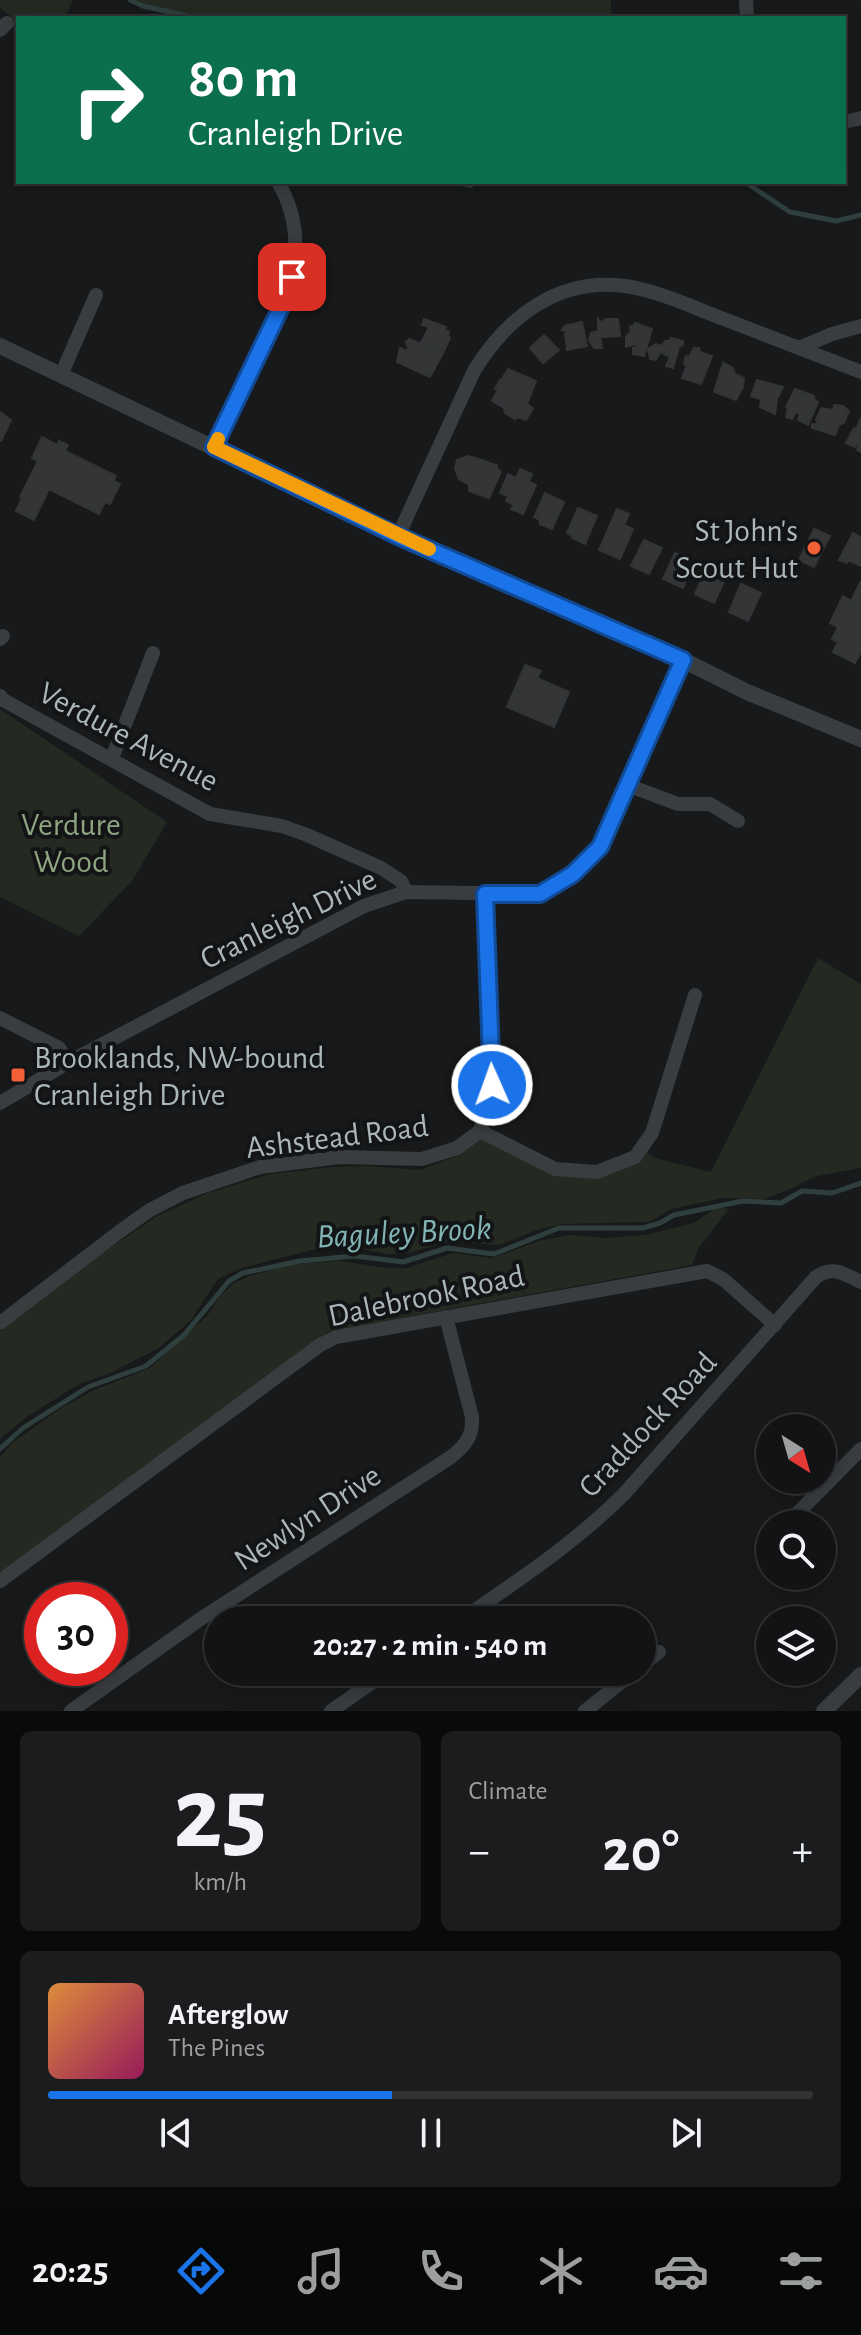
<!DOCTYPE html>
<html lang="en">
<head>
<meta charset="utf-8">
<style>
	body { margin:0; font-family:"Alegreya Sans",sans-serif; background:#1b1c1d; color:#f1f3f6; height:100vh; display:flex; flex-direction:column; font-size:30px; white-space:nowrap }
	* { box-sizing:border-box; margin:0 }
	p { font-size:26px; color:#9c9ea0 }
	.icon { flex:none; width:44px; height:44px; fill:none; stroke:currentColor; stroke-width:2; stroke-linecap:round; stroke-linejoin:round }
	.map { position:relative; height:1711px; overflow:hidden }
	.panel { display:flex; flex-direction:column; gap:20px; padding:20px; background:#0a0a0b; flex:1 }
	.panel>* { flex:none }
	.hud { position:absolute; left:16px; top:16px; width:830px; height:168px; border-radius:0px; box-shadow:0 4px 20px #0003,0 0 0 2px #313234; background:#0b6e4f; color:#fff; overflow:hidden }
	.needle { width:52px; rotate:143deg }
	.fabs { position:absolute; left:756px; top:1414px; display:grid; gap:16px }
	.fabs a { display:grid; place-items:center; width:80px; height:80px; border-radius:50%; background:#121314; box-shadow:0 4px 20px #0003,0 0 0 2px #313234; font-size:40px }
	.speed { position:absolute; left:24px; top:1582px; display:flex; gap:16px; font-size:40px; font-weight:700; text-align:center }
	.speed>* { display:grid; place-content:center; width:104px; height:104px; border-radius:50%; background:#121314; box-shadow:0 4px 20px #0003,0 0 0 2px #313234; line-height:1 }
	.speed .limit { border:12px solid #d22; background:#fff; color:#111 }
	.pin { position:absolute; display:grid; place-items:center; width:68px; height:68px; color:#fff; margin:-34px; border-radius:16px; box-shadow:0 4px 12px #0006 }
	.me { position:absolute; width:88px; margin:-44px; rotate:358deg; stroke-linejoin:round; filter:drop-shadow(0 0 6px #0008) }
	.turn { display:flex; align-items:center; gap:28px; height:168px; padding:0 40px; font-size:36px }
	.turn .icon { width:104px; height:104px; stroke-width:2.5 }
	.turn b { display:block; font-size:56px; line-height:68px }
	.big { font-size:60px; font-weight:600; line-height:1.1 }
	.panel .card { flex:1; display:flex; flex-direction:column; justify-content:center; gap:12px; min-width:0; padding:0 28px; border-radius:12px; background:#1b1c1d }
	.panel .dial { align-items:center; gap:0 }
	.dial b { font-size:104px; line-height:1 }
	.song { display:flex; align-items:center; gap:24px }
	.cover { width:96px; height:96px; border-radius:12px; background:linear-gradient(135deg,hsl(30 70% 55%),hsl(330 70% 35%)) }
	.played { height:8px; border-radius:4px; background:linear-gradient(90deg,#1a73e8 45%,#313234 45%) }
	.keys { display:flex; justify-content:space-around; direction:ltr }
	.heat { display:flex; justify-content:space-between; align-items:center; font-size:44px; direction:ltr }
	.panel .tiles { flex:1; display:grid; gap:20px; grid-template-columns:1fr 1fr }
	.card:last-child { grid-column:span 2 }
	.trip { position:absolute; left:204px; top:1606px; width:452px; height:80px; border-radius:40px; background:#121314; box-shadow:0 4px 20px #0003,0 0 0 2px #313234; font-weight:600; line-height:80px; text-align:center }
	.dock { display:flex; height:128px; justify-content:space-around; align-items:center; background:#070808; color:#9c9ea0 }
	.dock .icon { width:56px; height:56px }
	.dock .on { color:#1a73e8 }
	.dock b { font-size:36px; color:#f1f3f6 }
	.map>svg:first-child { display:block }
	.green { fill:#242a22 }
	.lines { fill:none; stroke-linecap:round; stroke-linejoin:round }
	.stream { stroke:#2e3f3e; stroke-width:5 }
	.building { fill:#333536; stroke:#323436; stroke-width:2 }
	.minor { stroke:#393d3f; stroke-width:14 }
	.tertiary { stroke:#393d3f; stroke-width:16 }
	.route-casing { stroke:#114b97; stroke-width:20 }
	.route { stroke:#1a73e8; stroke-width:14 }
	.slow { stroke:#f59e0b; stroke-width:14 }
	.poi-dot { fill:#f35f37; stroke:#131415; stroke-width:3 }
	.labels { text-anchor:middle; stroke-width:8; stroke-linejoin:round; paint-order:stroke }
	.poi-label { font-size:32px; fill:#aab6ba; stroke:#131415; text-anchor:end }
	.street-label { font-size:32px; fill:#aab6ba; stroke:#131415 }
	.park-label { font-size:32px; fill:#8fa581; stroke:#131415 }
	.water-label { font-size:34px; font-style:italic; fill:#82b4b5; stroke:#131415 }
</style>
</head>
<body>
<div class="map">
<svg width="861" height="1711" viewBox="0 0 861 1711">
	<rect width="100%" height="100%" fill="#18191a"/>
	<g class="green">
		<path d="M0,0h73l-8,18h-47v5l-18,-15z"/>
		<path d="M130,0h481v18h-414l-54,-12z"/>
		<path d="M0,709l167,113 -35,59 -53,55 -79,-39z"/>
		<path d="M818,958l43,26v184l-45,8 -30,15 -23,8 -40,-1 -52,11 -21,13 -89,2 -30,8 -31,13 -51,-3 -41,11 -22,1 -43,-9 -31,5 -71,18 -23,11 -28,42 -31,27 -51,26 -29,10 -54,34 -25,21v-107l104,-80 53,-36 51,-23 62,-19 63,-7 35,-1 52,4 39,-15 22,-19 104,42 32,-6 16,-9 12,-12 9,7 57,14z"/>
		<path d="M717,1207l12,2 -30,38 -7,18 -363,66 -329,244v-118l13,-15 50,-35 31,-17 56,-22 57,-52 14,-21 13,-12 13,-6 45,-13 49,-3 45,7h21l46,-15 39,5 50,-18 29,-5 35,3 39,-3 49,-12z"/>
	</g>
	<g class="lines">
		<g class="stream">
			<path d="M130,0l13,6 54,12"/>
			<path d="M451,182l20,3 4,-3"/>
			<path d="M745,182l45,30 46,9 25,-6"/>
			<path d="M0,1449l23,-21 65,-41 58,-21 38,-31 45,-54 14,-8 57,-12 55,-5 48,6 44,-14 47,6 65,-26h84l17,-5 14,-8 69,-14 38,2 21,-12 30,2 29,-10"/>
		</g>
	</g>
	<g class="building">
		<path d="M424,319l22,8 -2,3 5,1 -1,5 2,2 -7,15 -22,-10 8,-16 -7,-2z"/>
		<path d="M598,319l4,4 3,-4h13l2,17 -20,1 2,11h-8l-5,-8 2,-7 7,-2z"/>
		<path d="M582,322l5,24 -20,4 -2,-16 2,-3 -5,-1 3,-4z"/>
		<path d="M635,323l17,6 -8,27 -11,-2v-6l4,-1 -1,-3 -10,3v-10l5,-6 -1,-5 3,1z"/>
		<path d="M544,335l15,15 -16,13 -13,-15z"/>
		<path d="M671,338l12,3v4l-4,2 -6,21 -7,-2 4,-9 -10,-5 -4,8 -6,-1 -2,-10 8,-5 6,2 3,-5h4z"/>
		<path d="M409,339l34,14 -13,24 -33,-15 3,-14 7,3 1,-3 -2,-6z"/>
		<path d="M694,348h5l1,4 12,4 -11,28 -19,-6 5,-13 -3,-1 2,-8 3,1z"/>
		<path d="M723,363l9,4 3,7 9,4 -1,9 -7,13 -22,-8z"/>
		<path d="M508,369l28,12 -9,23 6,4 -7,12 -8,-3 -3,2 -10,-6 -1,-5 -12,-7 6,-11 -3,-1 5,-9 2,-1z"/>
		<path d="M757,380l26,7 -6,12 -2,15 -15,-7 1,-8 -10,-3z"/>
		<path d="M795,389l19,7v3l4,3 -10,23 -10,-5 2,-6 -4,-2 -4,7 -6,-2 2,-8 -2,-2z"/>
		<path d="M834,405l9,1 6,5 -5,12 -5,2 -4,10 -23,-7v-4l3,1 3,-4 -2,-1 5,-12 12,2z"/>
		<path d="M0,412l11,8 -10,21h-1z"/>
		<path d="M861,418v34l-4,-2 2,-5 -2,-1 -2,3 -9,-4 8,-15 2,2z"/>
		<path d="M42,437l15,8 2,-4 9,4 -3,6 51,25 -3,5 7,3 -10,20 -5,-2 -6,12 -50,-25 -15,31 -18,-9 6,-13 -2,-1 18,-36 -6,-3z"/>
		<path d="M468,456l20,6 -2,2 3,1v-2l8,2v3l4,4 -12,26 -20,-7v-6l-10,-6 -4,-10 2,-9z"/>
		<path d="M520,469l12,5 -3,8 7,3 -13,29 -12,-5 3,-4 -8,-4 2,-5 -8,-3 8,-19 8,4z"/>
		<path d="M545,493l19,9 -12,27 -12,-5v-4l-6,-3z"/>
		<path d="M578,508l19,8 -12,28 -13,-6 1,-2 -6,-3z"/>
		<path d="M617,509l12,5 -5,11 9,4 -13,30 -21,-9z"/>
		<path d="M814,529l16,7 -16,31 -15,-7z"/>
		<path d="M853,533l8,4v29l-13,-6 -1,3 -8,-3z"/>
		<path d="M644,540l18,8 -13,26 -18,-8z"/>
		<path d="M675,553l19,9 -11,26 -20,-9z"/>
		<path d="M707,568l19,9 -12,26 -19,-9z"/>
		<path d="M861,581v71l-6,11 -22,-11 5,-10 -6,-3 6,-12 -8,-4 13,-27 8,5z"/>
		<path d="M741,584l20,9 -13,28 -19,-9z"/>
		<path d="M525,665l16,6 -4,7 32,14 -15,35 -47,-20z"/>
	</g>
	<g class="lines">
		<g class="minor">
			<path d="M746,0l1,18"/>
			<path d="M0,30l7,-7"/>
			<path d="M844,122l17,-4"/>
			<path d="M799,348l33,-14 29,-8"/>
			<path d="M61,375l35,-80"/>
			<path d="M214,447c15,-32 30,-64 45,-95 28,-59 55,-108 19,-170"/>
			<path d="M398,536l76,-165c33,-54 84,-94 151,-85 34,5 67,21 99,33 46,18 91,35 137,53"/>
			<path d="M0,639l3,-3"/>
			<path d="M0,696l3,4 207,114 72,12 25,9 74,33 20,13 5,11"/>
			<path d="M112,758l41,-105"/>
			<path d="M627,785l51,19h32l28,17"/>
			<path d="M0,1018l59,30 10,14"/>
			<path d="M0,1103l69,-41 295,-156 42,-14 134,2 33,-20 27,-27 83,-187"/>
			<path d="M480,1131l75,38 42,3 38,-15 17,-24 43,-138"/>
			<path d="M0,1323l119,-91 31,-22 33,-17 77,-26 80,-10 82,2 35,-11 23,-17 12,-46 -7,-191"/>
			<path d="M787,1524l74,-75"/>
			<path d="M0,1581l320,-236 16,-8 371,-66 16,8 52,46"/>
			<path d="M461,1620c56,-39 114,-77 163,-126l192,-217c17,-12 28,-3 45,5"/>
			<path d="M642,1665l17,-13"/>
			<path d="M71,1711l128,-91 252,-163c15,-12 22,-21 21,-40l-26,-100"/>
			<path d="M331,1711l56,-39"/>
			<path d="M585,1711l49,-39"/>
		</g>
		<g class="tertiary">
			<path d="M0,346l398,190 285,124 64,32 114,47"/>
			<path d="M824,1711l37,-36"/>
		</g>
	</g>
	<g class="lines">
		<g class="route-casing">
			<path id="route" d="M292,277l-9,26 -69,144 184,89 285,124 -83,187 -27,27 -33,20h-55l7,191"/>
		</g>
		<use href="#route" class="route"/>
		<path class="slow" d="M218,439l-4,8 215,102"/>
	</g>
	<g class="poi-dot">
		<circle cx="814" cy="548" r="8"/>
		<rect x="10" y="1067" width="16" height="16" rx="4"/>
	</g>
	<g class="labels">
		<g class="poi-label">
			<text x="798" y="541">St John's<tspan x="798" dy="37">Scout Hut</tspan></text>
			<text x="34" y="1068" text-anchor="start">Brooklands, NW-bound<tspan x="34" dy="37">Cranleigh Drive</tspan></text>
		</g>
		<g class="street-label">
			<text transform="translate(129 736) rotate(28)" y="11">Verdure Avenue</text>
			<text transform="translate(288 918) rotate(-26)" y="11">Cranleigh Drive</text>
			<text transform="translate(337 1136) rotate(-7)" y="11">Ashstead Road</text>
			<text transform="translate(426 1295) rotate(-12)" y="11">Dalebrook Road</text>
			<text transform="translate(647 1424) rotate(-47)" y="11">Craddock Road</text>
			<text transform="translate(307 1517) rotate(-33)" y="11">Newlyn Drive</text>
		</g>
		<g class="park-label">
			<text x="71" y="835">Verdure<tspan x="71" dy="37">Wood</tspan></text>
		</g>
		<g class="water-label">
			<text transform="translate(404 1231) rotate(-3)" y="12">Baguley Brook</text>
		</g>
	</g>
</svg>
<div class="fabs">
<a><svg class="needle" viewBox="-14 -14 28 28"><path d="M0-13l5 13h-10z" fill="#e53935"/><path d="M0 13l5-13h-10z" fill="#9c9ea0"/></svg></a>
<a><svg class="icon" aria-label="search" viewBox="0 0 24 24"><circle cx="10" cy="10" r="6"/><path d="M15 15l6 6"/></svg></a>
<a><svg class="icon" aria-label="layers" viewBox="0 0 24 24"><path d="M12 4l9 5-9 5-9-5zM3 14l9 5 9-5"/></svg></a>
</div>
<div class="speed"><div class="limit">30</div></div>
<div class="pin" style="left:292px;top:277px;background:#d93025"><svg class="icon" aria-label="arrive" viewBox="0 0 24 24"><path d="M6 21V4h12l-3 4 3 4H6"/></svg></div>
<svg class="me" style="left:492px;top:1085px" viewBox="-20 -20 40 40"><circle r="17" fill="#1a73e8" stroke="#fff" stroke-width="3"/><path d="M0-11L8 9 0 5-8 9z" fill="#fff"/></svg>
<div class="trip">20:27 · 2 min · 540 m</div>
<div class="hud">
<div class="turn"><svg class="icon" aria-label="right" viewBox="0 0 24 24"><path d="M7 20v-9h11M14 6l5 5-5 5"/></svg><div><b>80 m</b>Cranleigh Drive</div></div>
</div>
</div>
<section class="panel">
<div class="tiles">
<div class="card dial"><b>25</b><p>km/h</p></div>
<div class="card"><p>Climate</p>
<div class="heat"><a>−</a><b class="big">20°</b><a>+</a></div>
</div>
<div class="card">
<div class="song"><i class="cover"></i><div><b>Afterglow</b><p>The Pines</p></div></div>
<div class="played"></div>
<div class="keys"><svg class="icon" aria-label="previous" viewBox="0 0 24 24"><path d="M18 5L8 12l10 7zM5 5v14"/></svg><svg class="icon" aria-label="pause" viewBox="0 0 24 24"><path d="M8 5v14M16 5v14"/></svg><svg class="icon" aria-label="next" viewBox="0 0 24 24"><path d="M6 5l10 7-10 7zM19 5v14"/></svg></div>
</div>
</div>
</section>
<nav class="dock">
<b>20:25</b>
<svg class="icon on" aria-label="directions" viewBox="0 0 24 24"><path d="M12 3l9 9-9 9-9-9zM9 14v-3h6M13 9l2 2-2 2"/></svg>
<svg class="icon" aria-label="music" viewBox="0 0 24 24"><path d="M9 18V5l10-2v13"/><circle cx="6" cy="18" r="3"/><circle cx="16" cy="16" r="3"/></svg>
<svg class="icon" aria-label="phone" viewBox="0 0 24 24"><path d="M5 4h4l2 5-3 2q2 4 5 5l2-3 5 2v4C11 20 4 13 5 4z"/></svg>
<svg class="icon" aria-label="climate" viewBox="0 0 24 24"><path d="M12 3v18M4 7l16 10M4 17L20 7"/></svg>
<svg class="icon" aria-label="car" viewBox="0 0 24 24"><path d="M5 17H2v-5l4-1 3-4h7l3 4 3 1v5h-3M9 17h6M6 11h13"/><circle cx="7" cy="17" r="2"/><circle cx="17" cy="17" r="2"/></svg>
<svg class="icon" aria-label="filters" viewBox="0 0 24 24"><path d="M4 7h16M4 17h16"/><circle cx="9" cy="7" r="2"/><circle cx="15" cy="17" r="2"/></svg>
</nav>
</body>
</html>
